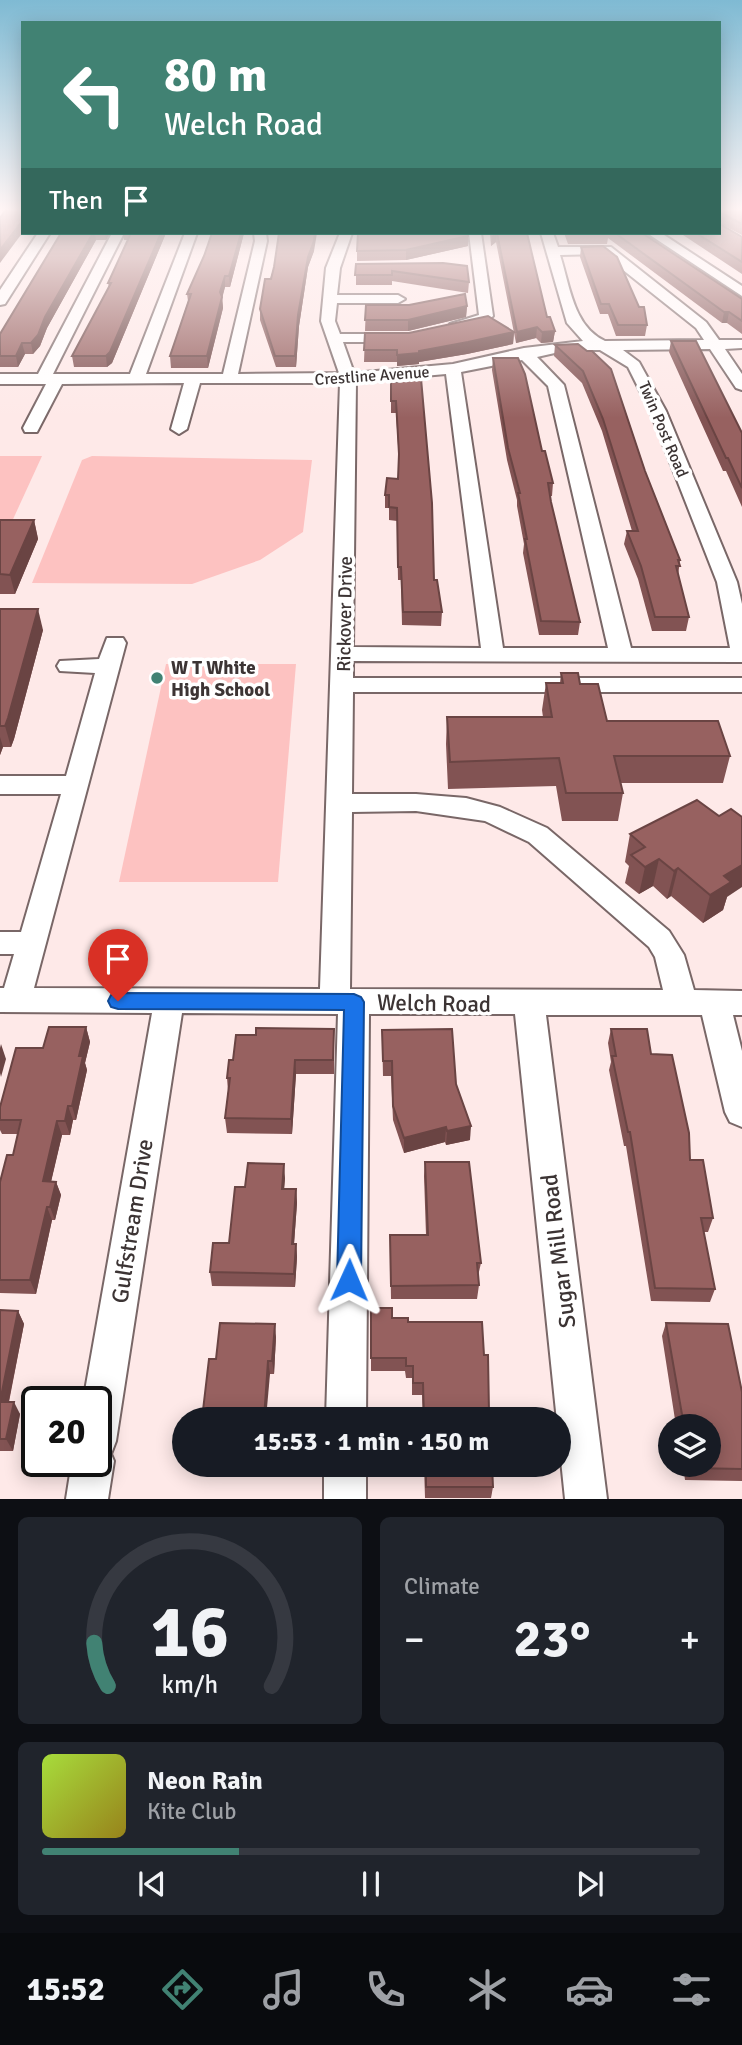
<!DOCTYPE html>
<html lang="en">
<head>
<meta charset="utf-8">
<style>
	body { margin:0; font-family:Signika,sans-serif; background:#20242c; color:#f1f3f6; height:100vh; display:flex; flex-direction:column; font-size:26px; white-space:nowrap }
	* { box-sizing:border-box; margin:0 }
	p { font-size:23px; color:#9ea1a6 }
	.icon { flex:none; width:38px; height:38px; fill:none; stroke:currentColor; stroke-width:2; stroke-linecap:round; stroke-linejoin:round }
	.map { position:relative; height:1499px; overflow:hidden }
	.details { display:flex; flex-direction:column; gap:18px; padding:18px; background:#0d0f14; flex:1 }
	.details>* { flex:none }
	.guide { position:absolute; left:21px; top:21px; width:700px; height:214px; border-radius:0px; box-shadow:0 4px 18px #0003; background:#418273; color:#fff; overflow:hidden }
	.tools { position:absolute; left:658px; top:1414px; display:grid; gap:14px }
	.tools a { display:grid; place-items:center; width:63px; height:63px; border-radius:50%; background:#171b24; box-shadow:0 4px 18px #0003; font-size:35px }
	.speed { position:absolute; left:21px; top:1386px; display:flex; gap:14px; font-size:35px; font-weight:700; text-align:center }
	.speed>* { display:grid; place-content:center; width:91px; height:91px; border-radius:50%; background:#171b24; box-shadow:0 4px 18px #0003; line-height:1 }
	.speed .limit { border:4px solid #111; border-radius:10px; background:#fff; color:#111 }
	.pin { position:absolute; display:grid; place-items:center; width:60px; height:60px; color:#fff; margin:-72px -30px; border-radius:50% 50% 50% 0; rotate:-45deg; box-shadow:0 0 7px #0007 }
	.pin .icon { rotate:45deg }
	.me { position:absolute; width:77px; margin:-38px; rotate:1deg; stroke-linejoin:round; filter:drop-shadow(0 0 5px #0008) }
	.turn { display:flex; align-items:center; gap:24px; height:147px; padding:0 28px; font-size:32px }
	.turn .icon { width:91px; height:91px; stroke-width:2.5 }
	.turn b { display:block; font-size:49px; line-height:60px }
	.then { display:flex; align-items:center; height:66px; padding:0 28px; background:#0003; gap:14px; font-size:26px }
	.big { font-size:52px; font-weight:700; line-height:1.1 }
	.details .tile { flex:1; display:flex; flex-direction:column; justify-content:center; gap:10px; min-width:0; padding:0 24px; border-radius:10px; background:#20242c }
	.details .dial { align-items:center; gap:0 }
	.dial svg { height:182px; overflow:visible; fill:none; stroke:#363941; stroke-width:7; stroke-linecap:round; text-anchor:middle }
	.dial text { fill:#f1f3f6; stroke:none }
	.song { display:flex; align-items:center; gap:21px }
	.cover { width:84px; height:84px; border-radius:10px; background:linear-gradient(135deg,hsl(80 70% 55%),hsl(50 70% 35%)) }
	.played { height:7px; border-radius:4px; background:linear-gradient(90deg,#418273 30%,#363941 30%) }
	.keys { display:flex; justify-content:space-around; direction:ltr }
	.heat { display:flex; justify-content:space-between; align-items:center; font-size:38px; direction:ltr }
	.details .tiles { flex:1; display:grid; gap:18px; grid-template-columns:1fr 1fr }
	.tile:last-child { grid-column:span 2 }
	.trip { position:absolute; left:172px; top:1407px; width:399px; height:70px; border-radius:35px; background:#171b24; box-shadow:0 4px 18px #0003; font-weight:700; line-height:70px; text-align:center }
	.menu { display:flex; height:112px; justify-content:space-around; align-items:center; background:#090b0e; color:#9ea1a6 }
	.menu .icon { width:49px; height:49px }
	.menu .selected { color:#418273 }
	.menu b { font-size:32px; color:#f1f3f6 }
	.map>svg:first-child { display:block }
	.green { fill:#fdc2c1 }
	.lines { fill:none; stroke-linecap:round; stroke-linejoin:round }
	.minor-casing { stroke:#796767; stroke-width:4 }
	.minor { fill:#fff; fill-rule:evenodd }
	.wall { fill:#825353 }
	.shaded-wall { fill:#6a4443 }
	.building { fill:#976160; stroke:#6a4443; stroke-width:2 }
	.route { fill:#1a73e8; stroke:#114b97; stroke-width:2 }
	.poi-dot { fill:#418273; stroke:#fff; stroke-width:2.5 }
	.labels { text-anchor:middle; stroke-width:7; stroke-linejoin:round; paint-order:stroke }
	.far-street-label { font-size:16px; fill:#3c3434; stroke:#fff }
	.street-label { font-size:19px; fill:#3c3434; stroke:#fff }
	.poi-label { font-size:19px; font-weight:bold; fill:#3c3434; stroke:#fff; text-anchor:start }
	.near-street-label { font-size:23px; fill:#3c3434; stroke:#fff }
</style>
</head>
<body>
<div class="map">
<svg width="742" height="1499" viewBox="0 0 742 1499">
	<rect width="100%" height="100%" fill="#fee9e8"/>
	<g class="green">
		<path d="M0,456h42l-33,72h-9z"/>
		<path d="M92,456l220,4 -9,72 -43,28 -68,24 -160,-1 50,-123z"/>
		<path d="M166,664h130l-18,218h-159z"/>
	</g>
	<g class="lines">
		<g class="minor-casing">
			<g id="minor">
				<path d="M38,233h12l-45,71 -5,1v-15z"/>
				<path d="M112,233h12l-71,141h77l55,-141h12l-51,141h77l32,-133 -1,-8h12l1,8 -29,133 101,-1 -18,-52 5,-53 14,-35h12l-12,35 -3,27h61l7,4 -7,4h-61l-2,18 5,13h58l7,4 -7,4h-55l11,31 99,-9 71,-16 59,-7 -16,-18 -26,-90h12l5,14h53l95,75 13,18h23v8l-17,1 17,25v16l-6,-2 -26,-39 -87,1 16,12 27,49 71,171 5,22v58l-389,-1v17h389v14h-389l-1,102h64l50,4 34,9 47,21 122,103 15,24 10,35 48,1v24h-9l9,36v76l-12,-5 -5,-10 -23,-97h-156l61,484h-42l-50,-485h-146l-3,405h-40l12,-405 -156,-1 -66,428 -5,13 3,7 -6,38h-42l6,-38h24v-59h-13l69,-389 -152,-1v-24h4l10,-34h-14v-22h21l40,-138h-61v-18h66l29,-103 -35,-2 -3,-5 3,-5 39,-2 8,-21h16l3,5 -92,345 286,1 20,-606h-140l-13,46 -8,5 -8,-5 13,-46 -122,1 -25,48h-12l-2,-4 23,-44h-46v-10h38zM603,254l93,74 8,12 -99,1c-32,-15 -35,-55 -45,-86zM568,350h32l28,17 22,44 67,171 13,66h-99l-67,-263 -27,-28zM522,360l26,26 60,262h-105l-42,-276zM446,374l35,274 -128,-1 3,-265zM416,811l69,10 44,21 120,105 6,10 8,33 -313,-1 2,-177z"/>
				<path d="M469,233h12l12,83c-9,10 -30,17 -43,14l-2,-3 2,-3 29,-9z"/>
				<path d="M647,233h14l81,53v10z"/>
				<rect x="324" y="1465" width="42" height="34"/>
			</g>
		</g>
		<use href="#minor" class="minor"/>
	</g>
	<g class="wall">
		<path d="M719,208h23v27l-23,-12 1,1 22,13v37l-62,-41h39z"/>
		<path d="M61,233h49l-4,7h-10l-49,88 -7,18 -7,8h-8l-7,13h-18v-33z"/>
		<path d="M123,233h43l-54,130 -5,4h-33l-2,-11 37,-69 -1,-4 20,-43h-4z"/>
		<path d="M212,233h32l-14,54h-5l-3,10 1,11 -15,60h-37l-1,-12 18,-55 -1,-7 17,-38z"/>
		<path d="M490,233h37l20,84 8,14 -2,11 -12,1 -5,-5 -20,5 -20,-101 -5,4z"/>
		<path d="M564,233h78l100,66v35l-15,-11h-5l-114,-85 -1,6h-39z"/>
		<path d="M468,236v10l-62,14 -49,1v-10z"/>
		<path d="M581,247l66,78 -2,11h-29l-8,-22h-8l-20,-57z"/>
		<path d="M314,251l-6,16 -9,59 -3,41h-20l-16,-47v-11l14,-42z"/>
		<path d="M356,264l113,18 -1,11 -76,-12v4h-36z"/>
		<path d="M366,305l101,1 -1,11 -58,14h-43z"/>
		<path d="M514,332l-1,12 -46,10 -48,8v2l-22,2v-4h-33l1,-29z"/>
		<path d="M671,341l71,92v74l-16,-36h-3l-54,-119z"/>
		<path d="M578,344l67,127 35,89 -2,16 11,41 -3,14h-34l-14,-52 -14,-35 3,-13h5l-30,-100 -20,-48 -28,-27 1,-11z"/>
		<path d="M493,358l49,93 11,32 -1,13h-2l1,6 29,120 -2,13h-39l-16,-82 1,-9 -7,-38v-6l-10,-40 -15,-90z"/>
		<path d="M398,369l36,211 8,32 -1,14 -39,-1 -1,-45h-3l-1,-59 -8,-1v-12h-4v-13l13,-16 1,-17 -3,-49h-5v-31h7z"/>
		<path d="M0,520h34l4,19 -23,55h-15z"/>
		<path d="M0,609l43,21 -29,109 -3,8h-8l-3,8z"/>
		<path d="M561,673l19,11 27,37 123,35 -7,27h-102l2,10 -5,28h-56l-6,-35 -108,3 -2,-45 1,-27h96l-1,-7 4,-27h14z"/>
		<path d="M630,834l97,63 -4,13 -20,13 -32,-27 -4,3 -14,-13 -14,8 -14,-11 4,-17 -4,-4z"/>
		<path d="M86,1027l4,15 -5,21 2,7 -11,50h-3l-3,15h-8l-11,46 5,1 5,13 -6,25h-3l-16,74 -36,-1v-111l13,-27 5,-21h-16l-2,-4v-23z"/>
		<path d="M334,1029v45h-38l-4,60 -65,-1 -2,-15 3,-27 -1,-13 6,-18 23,-25z"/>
		<path d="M611,1029l40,25 39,106 23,58 -5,14h-4l11,57 -5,13 -59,-1 -25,-155h-2l-15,-76 2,-8 -3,-19z"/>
		<path d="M382,1030l74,54 14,56 -24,5 -1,-3 -41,11 -11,-33 -2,-44h-8z"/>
		<path d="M425,1162l56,101 -3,13 1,9 -2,14h-86l-1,-64h36l-2,-59z"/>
		<path d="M285,1178l-1,11h12l1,14 -3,41h2l1,13 -2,30 -83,-1 -2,-14 19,-29 16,-56z"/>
		<path d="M371,1308l21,10 16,4 81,91 4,6h-70l-1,-24h-10v-17h-6l-1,-7h-34z"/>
		<path d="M0,1310l18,1 6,13 -15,78 11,12 -7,37h-13z"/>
		<path d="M666,1323l76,69v89l-57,-1 -2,-15h26v-39h-33l-14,-90z"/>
		<path d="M276,1337l-2,37h-4l-54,-15z"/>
		<path d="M198,1465h65l-1,8 -62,-1z"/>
		<path d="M424,1465h68l1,22 -2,11h-66z"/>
	</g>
	<g class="shaded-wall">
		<path d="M23,220v12l-23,31v-13z"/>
		<path d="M93,233h2l1,7 -49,88 -7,18 -7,8 -2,-11z"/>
		<path d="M105,233h5l-4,7z"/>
		<path d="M161,233h5l-54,130 -5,4 -1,-11z"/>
		<path d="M241,233h3l-14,54 -1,-11z"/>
		<path d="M315,233h2l-3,18 -6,16 -9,59 -3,41 -1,-11 3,-41 10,-58z"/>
		<path d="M496,233h1l-1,9 -5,4 1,-10z"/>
		<path d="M468,236v10l-62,14v-10z"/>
		<path d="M225,276v11l-4,16 -1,-11z"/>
		<path d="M222,297l1,11 -15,60 -1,-12z"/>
		<path d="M467,306l-1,11 -58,14v-11z"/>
		<path d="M724,312h5l-2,11h-5z"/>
		<path d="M537,327l-1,11 -20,5 1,-11z"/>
		<path d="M555,331l-2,11 -12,1 1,-11z"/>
		<path d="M514,332l-1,12 -46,10 -48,8v2l-22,2v-11z"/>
		<path d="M22,343l3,11 -7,13 -2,-11z"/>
		<path d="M34,520l4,19 -23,55 -5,-19z"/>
		<path d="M38,609l5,21 -29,109 -3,8 -6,-21z"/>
		<path d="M0,737l3,10 -3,8z"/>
		<path d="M659,859l-6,27 -14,8 6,-27z"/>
		<path d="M742,865v22l-15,10 -4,13 -20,13 7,-28 14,-19z"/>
		<path d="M678,868l-7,28 -4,3 7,-28z"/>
		<path d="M86,1027l4,15 -5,21 2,7 -11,50 -4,-14 7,-50z"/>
		<path d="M1,1044l5,15 -5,18 -1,-4v-25z"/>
		<path d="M295,1060l1,14 -4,60 -1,-15z"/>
		<path d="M68,1106l5,14 -3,15 -5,-14z"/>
		<path d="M57,1121l5,14 -14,60 -5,-14z"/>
		<path d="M471,1126l-1,14 -24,5 1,-14z"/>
		<path d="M446,1127l-1,15 -41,11v-15z"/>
		<path d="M284,1164l1,14 -2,24 -1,-13z"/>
		<path d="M56,1182l5,13 -6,25 -5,-13z"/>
		<path d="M296,1189l1,14 -4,54 -1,-13z"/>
		<path d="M47,1207l5,13 -16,74 -6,-14z"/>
		<path d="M296,1244l1,13 -2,30 -1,-13z"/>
		<path d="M18,1311l6,13 -18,91 -6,-13z"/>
		<path d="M275,1324l1,13 -2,37 -2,-13z"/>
		<path d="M268,1361l2,13 -4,45h-2z"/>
		<path d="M14,1402l6,12 -7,37 -7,-12z"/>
	</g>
	<g class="building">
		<path d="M7,208h16v12l-23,30v-32z"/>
		<path d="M719,208h23v16l-23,-12z"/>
		<path d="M719,220l1,4 22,13v25l-46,-29h23z"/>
		<path d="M61,233h32l-48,84 -7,18 -7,8h-9l-6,13h-16v-22z"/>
		<path d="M131,233h30l-51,119 -4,4h-34l39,-73h-3z"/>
		<path d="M212,233h29l-12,43h-4l-5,16 2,5 -15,59h-37l21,-62h-4l17,-38z"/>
		<path d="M279,233h36l-1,8 -6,16 -10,58 -3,41h-20l-15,-47 5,-30h6l3,-12z"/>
		<path d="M358,233h110v3l-62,14 -49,1z"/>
		<path d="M497,233h30l20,84h3l5,14 -13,1 -5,-5 -20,5z"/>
		<path d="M568,233h40l1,1h-40z"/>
		<path d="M615,233h27l100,66v22l-13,-9h-5z"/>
		<path d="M603,246l14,11 22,50h5l3,18h-29l-9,-21h-8l-20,-57z"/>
		<path d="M443,263l24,3 2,16 -77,-11v4h-37l1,-11z"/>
		<path d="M465,294l2,12 -59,14h-43l1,-15h43z"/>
		<path d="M488,316l26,16 -46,10 -49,9v2l-22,2v-5h-33l1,-17h44z"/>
		<path d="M671,341h25l46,92v55l-14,-30h-2z"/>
		<path d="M578,344l9,7h5l19,18 34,102 35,89h-2l2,6h-4l13,51h-34l-14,-51 -14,-35h11l-35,-112 -20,-48 -28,-26z"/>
		<path d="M493,358h25l7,16 17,77h3l8,32h-5l3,19 29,120 -39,-1 -16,-82h2l-9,-46h2l-12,-45z"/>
		<path d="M420,367l12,136 2,77h3l5,32h-39l-2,-45h-3l-1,-59 -8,-1v-12h-4l2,-17 11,1 1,-25 -3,-53h-5v-19h7v-13z"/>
		<path d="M0,520h34l-24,55 -10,-1z"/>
		<path d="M0,609h38l-30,109 -3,8h-5z"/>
		<path d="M561,673h17l2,11h18l9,37h111l12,35h-116l9,37h-57l-7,-35 -109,4 -3,-45h105l-6,-34h17z"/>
		<path d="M697,800l22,16 12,-7 11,8v48l-18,11 7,6 -21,13 -32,-27 -4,3 -15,-12 -14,8 -14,-12 14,-8 -15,-13z"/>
		<path d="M49,1027h37l-7,29h4l-11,50h-4l-3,15h-8l-14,60 13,1 -6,25h-3l-17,73h-30v-98l7,-27h6l8,-35h-21v-13l16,-59h27z"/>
		<path d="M256,1028l78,1 -1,31h-38l-4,59 -66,-1 5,-40h-3l2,-18h4l3,-25h20z"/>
		<path d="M452,1029l4,55 15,42 -24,5 -1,-4 -42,11 -11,-32 -1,-45h-9l-1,-31z"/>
		<path d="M611,1029h36l4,25 21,1 17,78 1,27h13l10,58h-12l14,71 -60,-1 -25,-156h-2l-16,-76h4z"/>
		<path d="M425,1162h44l12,101h-4l2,22 -88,1 -1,-51h38z"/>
		<path d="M248,1163l36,1 -2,25h14l-4,55h4l-2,30 -84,-2 3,-29h16l6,-56h10z"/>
		<path d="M371,1308h21v10h16v4h74l2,33h4l1,58h3l1,6h-69l-1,-36h-10v-17h-7v-8h-35z"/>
		<path d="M0,1310l18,1 -18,91z"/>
		<path d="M220,1323l55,1 -3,37h-4l-4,58h-62l7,-60h7z"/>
		<path d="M666,1323l62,1 14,68v77l-51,-1 -1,-3h19v-39h-25z"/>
		<path d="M0,1402h14l-8,37h-6z"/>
		<path d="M426,1465h66l1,22h-67z"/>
	</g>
	<linearGradient id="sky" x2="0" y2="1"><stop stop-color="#7fbad3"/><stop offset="0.5" stop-color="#fff5f5"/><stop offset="1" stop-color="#fff5f5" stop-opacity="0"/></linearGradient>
	<rect width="742" height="418" fill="url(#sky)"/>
	<path class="route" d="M118,993l236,1 7,3 3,5 -3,278 -4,9 -8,3 -9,-3 -3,-9 7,-270 -226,-1 -7,-2 -3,-6 3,-6z"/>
	<circle class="poi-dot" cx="157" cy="678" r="7"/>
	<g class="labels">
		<g class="far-street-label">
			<text transform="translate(372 375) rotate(-4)" y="6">Crestline Avenue</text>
			<text transform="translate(664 429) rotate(67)" y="6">Twin Post Road</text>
		</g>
		<g class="street-label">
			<text transform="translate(344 614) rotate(-89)" y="7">Rickover Drive</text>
		</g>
		<g class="poi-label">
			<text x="171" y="674">W T White<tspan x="171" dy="22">High School</tspan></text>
		</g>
		<g class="near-street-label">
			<text transform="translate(434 1003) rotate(1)" y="8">Welch Road</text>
			<text transform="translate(132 1221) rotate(-81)" y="8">Gulfstream Drive</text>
			<text transform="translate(558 1251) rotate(-97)" y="8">Sugar Mill Road</text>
		</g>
	</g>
</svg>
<div class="tools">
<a><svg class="icon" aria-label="layers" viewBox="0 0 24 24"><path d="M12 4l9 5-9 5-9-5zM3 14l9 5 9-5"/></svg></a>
</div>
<div class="speed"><div class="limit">20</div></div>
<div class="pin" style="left:118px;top:1001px;background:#d93025"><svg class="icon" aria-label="arrive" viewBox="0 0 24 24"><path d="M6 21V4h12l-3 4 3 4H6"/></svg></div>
<svg class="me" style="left:349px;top:1280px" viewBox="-20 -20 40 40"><path d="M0-17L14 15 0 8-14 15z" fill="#1a73e8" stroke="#fff" stroke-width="4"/></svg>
<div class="trip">15:53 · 1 min · 150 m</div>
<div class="guide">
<div class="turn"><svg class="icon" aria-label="left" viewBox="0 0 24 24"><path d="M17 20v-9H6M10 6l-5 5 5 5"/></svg><div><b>80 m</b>Welch Road</div></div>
<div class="then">Then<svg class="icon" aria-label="arrive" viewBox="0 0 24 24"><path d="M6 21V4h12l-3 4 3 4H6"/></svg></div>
</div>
</div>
<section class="details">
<div class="tiles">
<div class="tile dial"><svg viewBox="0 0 100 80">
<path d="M14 69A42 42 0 1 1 86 69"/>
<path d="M14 69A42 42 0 0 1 8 50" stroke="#418273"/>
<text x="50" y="56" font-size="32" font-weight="700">16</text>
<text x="50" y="72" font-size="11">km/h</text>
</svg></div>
<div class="tile"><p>Climate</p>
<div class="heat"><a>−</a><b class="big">23°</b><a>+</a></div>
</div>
<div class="tile">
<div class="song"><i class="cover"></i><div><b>Neon Rain</b><p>Kite Club</p></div></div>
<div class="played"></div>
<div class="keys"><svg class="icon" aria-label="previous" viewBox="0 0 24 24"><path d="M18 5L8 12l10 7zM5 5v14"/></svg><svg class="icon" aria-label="pause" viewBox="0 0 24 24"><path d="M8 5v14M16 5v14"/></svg><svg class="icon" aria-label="next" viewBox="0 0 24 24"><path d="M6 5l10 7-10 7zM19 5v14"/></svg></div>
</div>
</div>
</section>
<nav class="menu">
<b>15:52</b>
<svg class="icon selected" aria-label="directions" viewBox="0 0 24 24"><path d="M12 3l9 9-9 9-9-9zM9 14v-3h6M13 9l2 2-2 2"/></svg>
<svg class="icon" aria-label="music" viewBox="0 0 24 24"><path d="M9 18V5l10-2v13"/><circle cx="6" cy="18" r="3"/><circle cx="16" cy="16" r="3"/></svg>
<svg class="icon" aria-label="phone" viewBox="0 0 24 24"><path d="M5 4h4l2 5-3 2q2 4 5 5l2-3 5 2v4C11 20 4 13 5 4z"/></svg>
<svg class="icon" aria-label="climate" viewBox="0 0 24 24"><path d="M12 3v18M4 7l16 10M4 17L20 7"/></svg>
<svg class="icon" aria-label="car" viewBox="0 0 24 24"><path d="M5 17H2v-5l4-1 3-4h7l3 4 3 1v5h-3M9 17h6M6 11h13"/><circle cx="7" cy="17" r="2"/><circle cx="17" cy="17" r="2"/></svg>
<svg class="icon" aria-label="filters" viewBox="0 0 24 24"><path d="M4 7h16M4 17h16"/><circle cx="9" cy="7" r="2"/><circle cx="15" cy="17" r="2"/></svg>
</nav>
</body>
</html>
